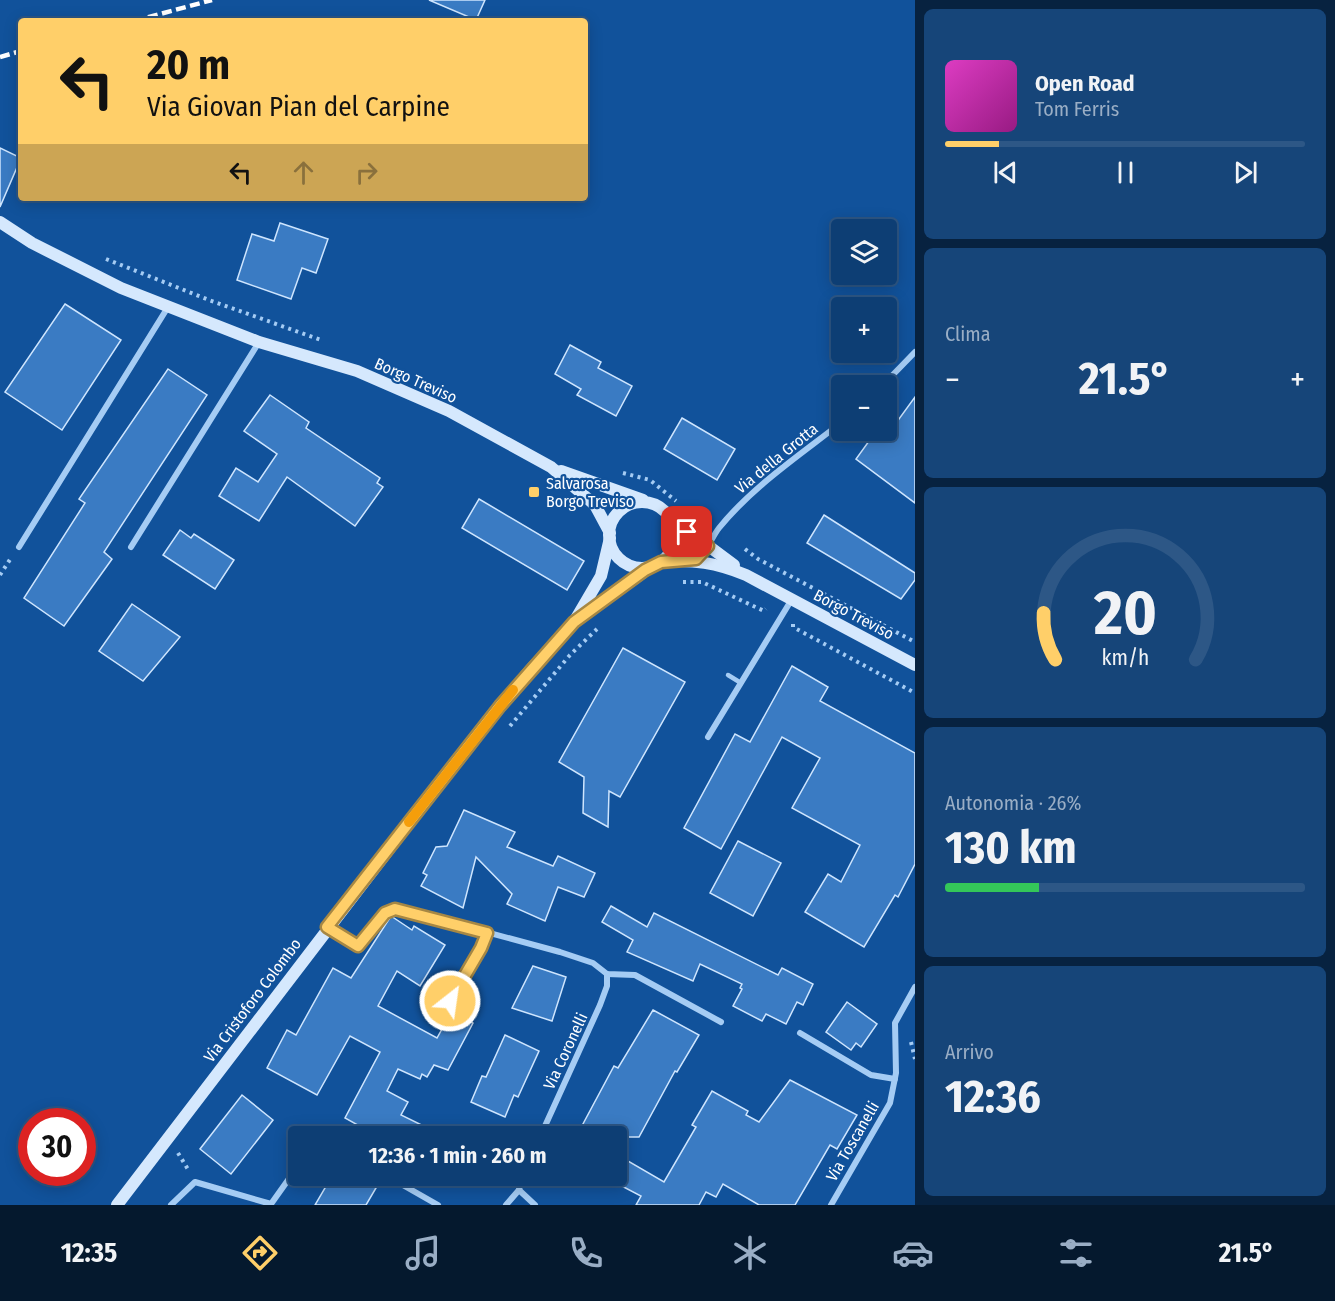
<!DOCTYPE html>
<html lang="it">
<head>
<meta charset="utf-8">
<style>
	body { margin:0; font-family:"Fira Sans Condensed",sans-serif; background:#164579; color:#f1f3f6; height:100vh; display:flex; flex-direction:column; font-size:22px; white-space:nowrap }
	* { box-sizing:border-box; margin:0 }
	p { font-size:20px; color:#9aaec5 }
	.icon { flex:none; width:33px; height:33px; fill:none; stroke:currentColor; stroke-width:2; stroke-linecap:round; stroke-linejoin:round }
	.map { position:relative; flex:1; overflow:hidden }
	.panel { display:flex; flex-direction:column; gap:9px; padding:9px; background:#072240; width:420px }
	.panel>* { flex:none }
	.top-card { position:absolute; left:18px; top:18px; width:570px; height:183px; border-radius:6px; box-shadow:0 3px 15px #0003,0 0 0 2px #2d5786; background:#ffcf69; color:#111; overflow:hidden }
	.buttons { position:absolute; left:831px; top:219px; display:grid; gap:12px }
	.buttons a { display:grid; place-items:center; width:66px; height:66px; border-radius:6px; background:#0d3e74; box-shadow:0 3px 15px #0003,0 0 0 2px #2d5786; font-size:30px }
	.speed { position:absolute; left:18px; top:1108px; display:flex; gap:12px; font-size:30px; font-weight:700; text-align:center }
	.speed>* { display:grid; place-content:center; width:78px; height:78px; border-radius:50%; background:#0d3e74; box-shadow:0 3px 15px #0003,0 0 0 2px #2d5786; line-height:1 }
	.speed .limit { border:9px solid #d22; background:#fff; color:#111 }
	.pin { position:absolute; display:grid; place-items:center; width:51px; height:51px; color:#fff; margin:-26px; border-radius:12px; box-shadow:0 3px 9px #0006 }
	.me { position:absolute; width:66px; margin:-33px; rotate:30deg; stroke-linejoin:round; filter:drop-shadow(0 0 4px #0008) }
	.turn { display:flex; align-items:center; gap:21px; height:126px; padding:0 30px; font-size:27px }
	.turn .icon { width:78px; height:78px; stroke-width:2.5 }
	.turn b { display:block; font-size:42px; line-height:51px }
	.lanes { display:flex; align-items:center; height:57px; padding:0 30px; background:#0003; justify-content:center; gap:30px; direction:ltr }
	.lanes .off { opacity:.35 }
	.big { font-size:45px; font-weight:700; line-height:1.1 }
	.panel .widget { flex:1; display:flex; flex-direction:column; justify-content:center; gap:9px; min-width:0; padding:0 21px; border-radius:9px; background:#164579 }
	.panel .dial { align-items:center; gap:0 }
	.dial svg { height:156px; overflow:visible; fill:none; stroke:#2d5786; stroke-width:7; stroke-linecap:round; text-anchor:middle }
	.dial text { fill:#f1f3f6; stroke:none }
	.song { display:flex; align-items:center; gap:18px }
	.cover { width:72px; height:72px; border-radius:9px; background:linear-gradient(135deg,hsl(310 70% 55%),hsl(310 70% 35%)) }
	.played { height:6px; border-radius:3px; background:linear-gradient(90deg,#ffcf69 15%,#2d5786 15%) }
	.keys { display:flex; justify-content:space-around; direction:ltr }
	.heat { display:flex; justify-content:space-between; align-items:center; font-size:33px; direction:ltr }
	.charge { height:9px; border-radius:4px; background:linear-gradient(90deg,#34c759 26%,#2d5786 0) }
	.trip { position:absolute; left:288px; top:1126px; width:339px; height:60px; border-radius:6px; background:#0d3e74; box-shadow:0 3px 15px #0003,0 0 0 2px #2d5786; font-weight:700; line-height:60px; text-align:center }
	.dock { display:flex; height:96px; justify-content:space-around; align-items:center; background:#05192e; color:#9aaec5 }
	.dock .icon { width:42px; height:42px }
	.dock .on { color:#ffcf69 }
	.dock b { font-size:27px; color:#f1f3f6 }
	main { display:flex; flex:1; min-height:0 }
	.map>svg:first-child { display:block }
	.building { fill:#3a7bc3; stroke:#cee5fe; stroke-width:1.5 }
	.lines { fill:none; stroke-linecap:round; stroke-linejoin:round }
	.path { stroke:#a5ccf4; stroke-width:4; stroke-dasharray:3 4.5; stroke-linecap:butt }
	.lane { stroke:#a5ccf4; stroke-width:4.5 }
	.street { stroke:#a5ccf4; stroke-width:6 }
	.secondary { stroke:#d5e8fd; stroke-width:12 }
	.rail { stroke:#fff; stroke-width:4.5; stroke-dasharray:10 4.5; stroke-linecap:butt }
	.route-casing { stroke:#a68744; stroke-width:15 }
	.route { stroke:#ffcf69; stroke-width:10 }
	.slow { stroke:#f59e0b; stroke-width:10 }
	.poi-dot { fill:#ffcf69; stroke:#11529b; stroke-width:2 }
	.labels { text-anchor:middle; stroke-width:4.5; stroke-linejoin:round; paint-order:stroke }
	.street-label { font-size:16px; fill:#fff; stroke:#11529b }
	.poi-label { font-size:16px; fill:#fff; stroke:#11529b; text-anchor:start }
</style>
</head>
<body>
<main>
<div class="map">
<svg width="915" height="1205" viewBox="0 0 915 1205">
	<rect width="100%" height="100%" fill="#11529b"/>
	<g class="building">
		<path d="M429,0h56l-9,20z"/>
		<path d="M0,148l21,10 -21,49z"/>
		<path d="M280,223l48,16 -12,34 -14,-5 -11,31 -54,-19 15,-46 22,7z"/>
		<path d="M65,304l56,36 -59,90 -57,-38z"/>
		<path d="M570,345l31,17 -3,6 34,18 -16,30 -39,-21 4,-6 -26,-15z"/>
		<path d="M168,369l39,26 -103,157 8,7 -48,67 -40,-28 61,-95 -6,-4z"/>
		<path d="M270,395l39,27 -3,6 74,50 -3,5 6,4 -28,39 -68,-49 -28,44 -40,-25 17,-28 22,14 19,-28 -33,-23z"/>
		<path d="M915,397v106l-59,-44 21,-29h14z"/>
		<path d="M682,418l53,31 -18,31 -53,-31z"/>
		<path d="M479,499l105,62 -17,29 -105,-62z"/>
		<path d="M824,515l91,58v7l-14,19 -94,-56z"/>
		<path d="M180,530l11,8 3,-4 40,26 -19,29 -52,-34z"/>
		<path d="M132,604l48,33 -37,44 -44,-30z"/>
		<path d="M623,648l62,34 -65,115 -11,-6 -1,36 -25,-14 1,-36 -25,-15z"/>
		<path d="M792,666l36,21 -8,14 95,52v111l-17,33 -3,-2 -31,52 -59,-35 23,-38 13,8 19,-37 -68,-37 28,-50 -38,-21 -61,112 -37,-21 51,-94 15,8z"/>
		<path d="M464,810l51,22 -8,15 46,19 5,-10 37,17 -11,24 -26,-10 -13,34 -38,-17 5,-10 -36,-37 -13,51 -42,-22 6,-11 -4,-2 13,-26 11,-1z"/>
		<path d="M738,841l43,22 -28,53 -43,-23z"/>
		<path d="M611,906l36,21 7,-14 124,62 4,-7 31,16 -10,21 -6,-3 -11,22 -20,-10 -4,7 -29,-15 9,-17 -2,-1 2,-4 -42,-20 -7,17 -66,-29 6,-12 -31,-18z"/>
		<path d="M391,916l21,14 2,-4 31,19 -25,41 -23,-15 -19,35 59,32 15,-27 21,12 -25,47 -14,-5 -7,12 -5,-3 -2,5 -22,-10 -11,22 21,11 -7,13 45,22h-85l4,-8 -20,-11 35,-66 -30,-16 -33,59 -50,-27 20,-38 9,5 37,-67 18,10z"/>
		<path d="M533,966l33,11 -14,44 -40,-13z"/>
		<path d="M847,1002l30,22 -16,23 -5,-4 -5,7 -25,-18z"/>
		<path d="M653,1010l46,25 -22,37 -2,-1 -36,66h-63l38,-71 4,2z"/>
		<path d="M505,1035l34,16 -21,46 -4,-2 -9,22 -34,-15 11,-26 4,1z"/>
		<path d="M790,1080l67,35 -20,34 -7,-4 -35,60h-36l-36,-21 -7,13 -10,-5 -7,13h-63l5,-9 -25,-13v-29l48,28 32,-55 -4,-2 20,-34 36,20 -2,4 13,7z"/>
		<path d="M242,1095l31,25 -42,54 -31,-25z"/>
		<path d="M332,1176h24l20,12 -10,17h-51z"/>
	</g>
	<g class="lines">
		<g class="path">
			<path d="M106,259l103,41 112,40"/>
			<path d="M623,473l27,7 26,21"/>
			<path d="M745,549l13,10 157,83"/>
			<path d="M0,575l11,-17"/>
			<path d="M683,582h19l62,29 2,-2"/>
			<path d="M793,624v3l122,66"/>
			<path d="M510,726l60,-71 27,-26"/>
			<path d="M911,1042l4,17"/>
			<path d="M178,1153l11,18"/>
		</g>
		<path class="lane" d="M728,675l13,8"/>
		<g class="street">
			<path d="M882,386l33,-34"/>
			<path d="M19,547l149,-240"/>
			<path d="M131,547l128,-205"/>
			<path d="M694,559c13,-5 17,-21 25,-31 34,-42 81,-73 123,-106"/>
			<path d="M708,737l84,-138"/>
			<path d="M328,928l30,18 30,-35 7,-2 28,6 137,37 33,11 14,11 28,1 86,47"/>
			<path d="M440,1018l41,-70 6,-15"/>
			<path d="M800,1033l71,42 24,4"/>
			<path d="M540,1137l60,-132 7,-19v-12"/>
			<path d="M387,1176l51,29"/>
			<path d="M519,1190l16,15"/>
			<path d="M171,1205l24,-23 76,22 27,-38"/>
			<path d="M506,1205l13,-15 3,-14"/>
			<path d="M831,1205l59,-102 6,-30 -1,-50 20,-36"/>
		</g>
		<g class="secondary">
			<path d="M0,222l32,21 89,45 138,54 98,29 92,40 102,56 44,38 15,28"/>
			<path d="M561,471l82,29"/>
			<circle cx="642" cy="535" r="33"/>
			<path d="M671,518l63,47"/>
			<path d="M661,562c32,-3 56,1 85,13l169,90"/>
			<path d="M580,618l71,-51"/>
			<path d="M117,1205l338,-442 75,-93 44,-48 27,-46 9,-38"/>
		</g>
		<g class="rail">
			<path d="M134,21l78,-21"/>
			<path d="M0,57l21,-6"/>
		</g>
	</g>
	<g class="lines">
		<g class="route-casing">
			<path id="route" d="M450,1001l31,-53 6,-15 -92,-24 -10,4 -27,33 -31,-19 173,-221 74,-84 71,-52 16,-8 35,-3 12,-13 -21,-14"/>
		</g>
		<use href="#route" class="route"/>
		<path class="slow" d="M409,822l104,-132"/>
	</g>
	<rect class="poi-dot" x="528" y="486" width="12" height="12" rx="3"/>
	<g class="labels">
		<g class="street-label">
			<text transform="translate(416 380) rotate(24)" y="6">Borgo Treviso</text>
			<text transform="translate(776 458) rotate(-39)" y="6">Via della Grotta</text>
			<text transform="translate(854 614) rotate(28)" y="6">Borgo Treviso</text>
			<text transform="translate(252 1000) rotate(-53)" y="6">Via Cristoforo Colombo</text>
			<text transform="translate(565 1051) rotate(-65)" y="6">Via Coronelli</text>
			<text transform="translate(852 1141) rotate(-60)" y="6">Via Toscanelli</text>
		</g>
		<g class="poi-label">
			<text x="546" y="489">Salvarosa<tspan x="546" dy="18">Borgo Treviso</tspan></text>
		</g>
	</g>
</svg>
<div class="buttons">
<a><svg class="icon" aria-label="layers" viewBox="0 0 24 24"><path d="M12 4l9 5-9 5-9-5zM3 14l9 5 9-5"/></svg></a>
<a>+</a>
<a>−</a>
</div>
<div class="speed"><div class="limit">30</div></div>
<div class="pin" style="left:687px;top:532px;background:#d93025"><svg class="icon" aria-label="arrive" viewBox="0 0 24 24"><path d="M6 21V4h12l-3 4 3 4H6"/></svg></div>
<svg class="me" style="left:450px;top:1001px" viewBox="-20 -20 40 40"><circle r="17" fill="#ffcf69" stroke="#fff" stroke-width="3"/><path d="M0-11L8 9 0 5-8 9z" fill="#fff"/></svg>
<div class="trip">12:36 · 1 min · 260 m</div>
<div class="top-card">
<div class="turn"><svg class="icon" aria-label="left" viewBox="0 0 24 24"><path d="M17 20v-9H6M10 6l-5 5 5 5"/></svg><div><b>20 m</b>Via Giovan Pian del Carpine</div></div>
<div class="lanes"><svg class="icon" aria-label="left" viewBox="0 0 24 24"><path d="M17 20v-9H6M10 6l-5 5 5 5"/></svg><svg class="icon off" aria-label="ahead" viewBox="0 0 24 24"><path d="M12 20V5M6 11l6-6 6 6"/></svg><svg class="icon off" aria-label="right" viewBox="0 0 24 24"><path d="M7 20v-9h11M14 6l5 5-5 5"/></svg></div>
</div>
</div>
<section class="panel">
<div class="widget">
<div class="song"><i class="cover"></i><div><b>Open Road</b><p>Tom Ferris</p></div></div>
<div class="played"></div>
<div class="keys"><svg class="icon" aria-label="previous" viewBox="0 0 24 24"><path d="M18 5L8 12l10 7zM5 5v14"/></svg><svg class="icon" aria-label="pause" viewBox="0 0 24 24"><path d="M8 5v14M16 5v14"/></svg><svg class="icon" aria-label="next" viewBox="0 0 24 24"><path d="M6 5l10 7-10 7zM19 5v14"/></svg></div>
</div>
<div class="widget"><p>Clima</p>
<div class="heat"><a>−</a><b class="big">21.5°</b><a>+</a></div>
</div>
<div class="widget dial"><svg viewBox="0 0 100 80">
<path d="M14 69A42 42 0 1 1 86 69"/>
<path d="M14 69A42 42 0 0 1 8 45" stroke="#ffcf69"/>
<text x="50" y="56" font-size="32" font-weight="700">20</text>
<text x="50" y="72" font-size="11">km/h</text>
</svg></div>
<div class="widget"><p>Autonomia · 26%</p><b class="big">130 km</b><div class="charge"></div></div>
<div class="widget"><p>Arrivo</p><b class="big">12:36</b></div>
</section>
</main>
<nav class="dock">
<b>12:35</b>
<svg class="icon on" aria-label="directions" viewBox="0 0 24 24"><path d="M12 3l9 9-9 9-9-9zM9 14v-3h6M13 9l2 2-2 2"/></svg>
<svg class="icon" aria-label="music" viewBox="0 0 24 24"><path d="M9 18V5l10-2v13"/><circle cx="6" cy="18" r="3"/><circle cx="16" cy="16" r="3"/></svg>
<svg class="icon" aria-label="phone" viewBox="0 0 24 24"><path d="M5 4h4l2 5-3 2q2 4 5 5l2-3 5 2v4C11 20 4 13 5 4z"/></svg>
<svg class="icon" aria-label="climate" viewBox="0 0 24 24"><path d="M12 3v18M4 7l16 10M4 17L20 7"/></svg>
<svg class="icon" aria-label="car" viewBox="0 0 24 24"><path d="M5 17H2v-5l4-1 3-4h7l3 4 3 1v5h-3M9 17h6M6 11h13"/><circle cx="7" cy="17" r="2"/><circle cx="17" cy="17" r="2"/></svg>
<svg class="icon" aria-label="filters" viewBox="0 0 24 24"><path d="M4 7h16M4 17h16"/><circle cx="9" cy="7" r="2"/><circle cx="15" cy="17" r="2"/></svg>
<b>21.5°</b>
</nav>
</body>
</html>
